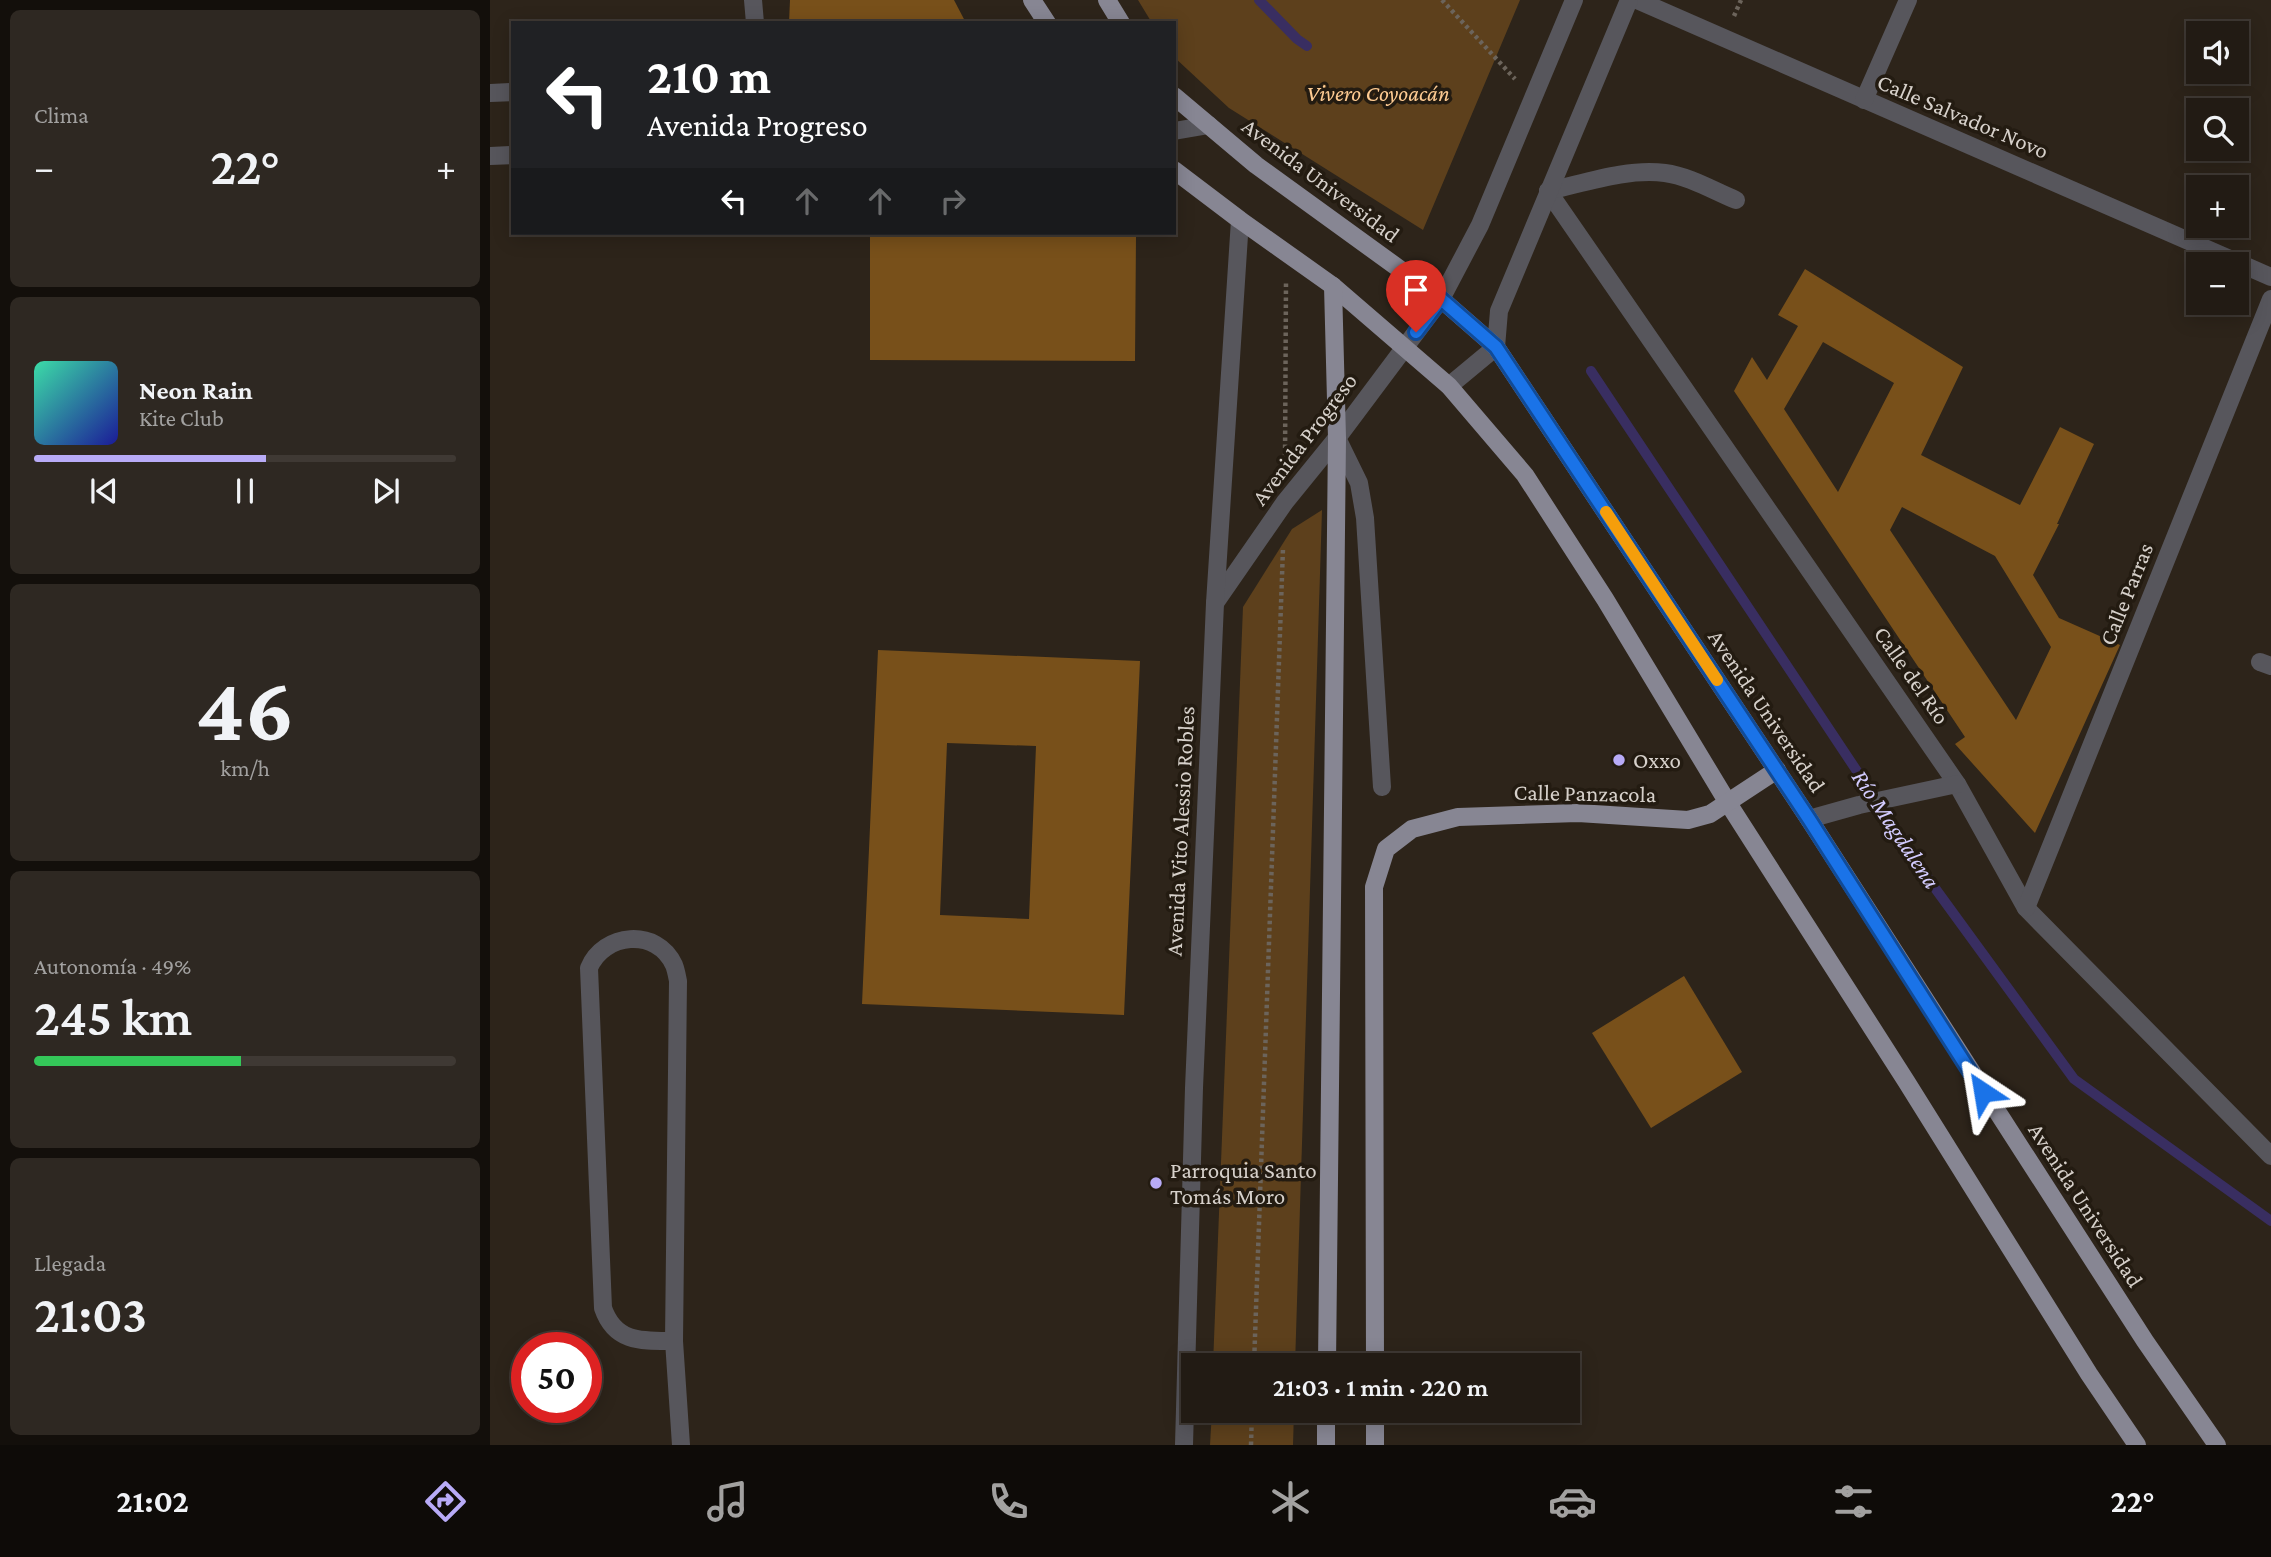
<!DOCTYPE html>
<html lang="es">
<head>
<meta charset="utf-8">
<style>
	body { margin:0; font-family:"Crimson Pro",serif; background:#2e2822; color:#f1f3f6; height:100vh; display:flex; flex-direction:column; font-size:26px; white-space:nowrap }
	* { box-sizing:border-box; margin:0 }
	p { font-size:23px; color:#a2a1a0 }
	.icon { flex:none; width:38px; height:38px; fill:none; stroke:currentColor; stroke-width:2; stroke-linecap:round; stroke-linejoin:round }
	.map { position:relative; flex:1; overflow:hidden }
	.side { display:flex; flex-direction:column; gap:10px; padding:10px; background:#130f0b; width:490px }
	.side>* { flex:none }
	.hud { position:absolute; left:21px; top:21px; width:665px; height:214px; border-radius:0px; box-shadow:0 4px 18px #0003,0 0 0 2px #3f3934; background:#202124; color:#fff; overflow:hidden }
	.buttons { position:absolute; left:1696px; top:21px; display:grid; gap:14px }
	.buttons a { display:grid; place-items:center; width:63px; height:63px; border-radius:0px; background:#221b14; box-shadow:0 4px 18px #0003,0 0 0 2px #3f3934; font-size:35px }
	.speed { position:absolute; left:21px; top:1332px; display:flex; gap:14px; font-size:35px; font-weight:700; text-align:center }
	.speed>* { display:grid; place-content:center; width:91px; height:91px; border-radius:50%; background:#221b14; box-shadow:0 4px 18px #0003,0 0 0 2px #3f3934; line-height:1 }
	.speed .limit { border:10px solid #d22; background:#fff; color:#111 }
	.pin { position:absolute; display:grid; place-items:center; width:60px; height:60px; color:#fff; margin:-72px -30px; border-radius:50% 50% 50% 0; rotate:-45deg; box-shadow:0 0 7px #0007 }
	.pin .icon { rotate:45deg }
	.me { position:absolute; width:77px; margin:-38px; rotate:327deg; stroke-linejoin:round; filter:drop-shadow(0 0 5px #0008) }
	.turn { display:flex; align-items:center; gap:24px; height:147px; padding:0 21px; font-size:32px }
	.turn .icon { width:91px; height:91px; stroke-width:2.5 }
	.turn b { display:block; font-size:49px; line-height:60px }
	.lanes { display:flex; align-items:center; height:66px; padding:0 21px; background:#0003; justify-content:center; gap:35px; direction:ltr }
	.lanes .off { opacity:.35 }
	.big { font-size:52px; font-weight:600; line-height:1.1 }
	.side .tile { flex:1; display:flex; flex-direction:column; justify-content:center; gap:10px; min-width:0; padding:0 24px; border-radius:10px; background:#2e2822 }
	.side .dial { align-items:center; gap:0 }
	.dial b { font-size:91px; line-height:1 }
	.song { display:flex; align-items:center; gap:21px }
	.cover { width:84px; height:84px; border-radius:10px; background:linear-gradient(135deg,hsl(160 70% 55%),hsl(240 70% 35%)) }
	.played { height:7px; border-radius:4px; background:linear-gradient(90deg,#b8abf7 55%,#3f3934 55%) }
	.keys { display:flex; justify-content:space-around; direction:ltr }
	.heat { display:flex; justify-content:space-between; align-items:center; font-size:38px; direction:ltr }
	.charge { height:10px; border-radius:5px; background:linear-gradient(90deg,#34c759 49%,#3f3934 0) }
	.trip { position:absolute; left:691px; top:1353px; width:399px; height:70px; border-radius:0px; background:#221b14; box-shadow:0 4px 18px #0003,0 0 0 2px #3f3934; font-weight:600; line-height:70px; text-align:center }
	.dock { display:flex; height:112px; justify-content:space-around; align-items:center; background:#0e0b08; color:#a2a1a0 }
	.dock .icon { width:49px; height:49px }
	.dock .active { color:#b8abf7 }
	.dock b { font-size:32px; color:#f1f3f6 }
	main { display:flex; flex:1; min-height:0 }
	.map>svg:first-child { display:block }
	.green { fill:#5d401c }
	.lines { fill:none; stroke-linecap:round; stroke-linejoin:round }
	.stream { stroke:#392e61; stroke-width:10 }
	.building { fill:#78501a; fill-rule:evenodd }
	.path { stroke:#6c645b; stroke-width:4.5; stroke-dasharray:3.5 3.5; stroke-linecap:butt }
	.minor { stroke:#57565c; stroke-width:18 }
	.major { stroke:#878693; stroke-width:18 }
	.route-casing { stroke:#114b97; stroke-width:18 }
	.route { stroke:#1a73e8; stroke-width:12 }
	.slow { stroke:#f59e0b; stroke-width:12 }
	.poi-dot { fill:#b8abf7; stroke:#231b11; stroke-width:2.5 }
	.labels { text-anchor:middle; stroke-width:7; stroke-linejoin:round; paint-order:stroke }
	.park-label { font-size:23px; font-style:italic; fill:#fecb92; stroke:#231b11 }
	.street-label { font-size:23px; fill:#d6d0ca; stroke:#231b11 }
	.poi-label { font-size:23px; fill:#d6d0ca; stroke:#231b11; text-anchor:start }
	.water-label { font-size:24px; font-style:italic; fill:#d2cbfe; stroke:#231b11 }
</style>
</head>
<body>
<main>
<section class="side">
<div class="tile"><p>Clima</p>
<div class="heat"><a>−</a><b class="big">22°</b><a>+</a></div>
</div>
<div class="tile">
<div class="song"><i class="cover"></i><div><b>Neon Rain</b><p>Kite Club</p></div></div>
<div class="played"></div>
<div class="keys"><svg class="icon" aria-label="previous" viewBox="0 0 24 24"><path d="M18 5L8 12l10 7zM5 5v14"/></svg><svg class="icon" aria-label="pause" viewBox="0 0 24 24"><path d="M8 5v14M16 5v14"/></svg><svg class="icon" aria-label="next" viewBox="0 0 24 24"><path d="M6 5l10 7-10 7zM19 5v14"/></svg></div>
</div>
<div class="tile dial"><b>46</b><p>km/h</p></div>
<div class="tile"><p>Autonomía · 49%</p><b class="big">245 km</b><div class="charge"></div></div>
<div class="tile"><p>Llegada</p><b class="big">21:03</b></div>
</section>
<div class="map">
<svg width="1781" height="1445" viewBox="0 0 1781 1445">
	<rect width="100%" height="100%" fill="#2d241a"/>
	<g class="green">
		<path d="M648,0h382l-97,230 -194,-122 -55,-51v-34h-22z"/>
		<path d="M832,510l-27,855h-82l30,-758 49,-78z"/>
		<path d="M722,1411h82l-1,34h-83z"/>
	</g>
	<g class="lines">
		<g class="stream">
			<path d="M769,0l38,39 10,7"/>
			<path d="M1101,371l341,513 142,195 197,142"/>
		</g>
	</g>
	<g class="building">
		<path d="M300,0h164l12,23h-177z"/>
		<path d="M380,233h171v3h95l-1,125 -265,-1z"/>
		<path d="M1315,269l158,98 -42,88 99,50 40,-78 34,17 -37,80h2l-26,51 26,43 61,27 -85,188 -80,-89 10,-7 -231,-346 18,-34 15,23 31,-54 -20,-11zM1333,342l71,41 -56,109 -54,-83zM1412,507l93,49 56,91 -35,73 -126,-190z"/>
		<path d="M388,650l262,11 -16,354 -262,-11zM457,743l89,3 -7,173 -89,-4z"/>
		<path d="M1194,976l58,96 -91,56 -59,-95z"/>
	</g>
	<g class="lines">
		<g class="path">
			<path d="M952,0l73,79"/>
			<path d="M1244,16l7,-16"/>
			<path d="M795,462l1,-180"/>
			<path d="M764,1365l29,-817"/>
			<path d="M761,1445l1,-35"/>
		</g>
		<g class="minor">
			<path d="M263,0l2,23"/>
			<path d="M1147,0l634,277"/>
			<path d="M0,93l23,-1"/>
			<path d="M1374,100l44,-100"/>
			<path d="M684,131l35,-6"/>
			<path d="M0,156l23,-1"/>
			<path d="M1058,191l409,593 69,124 245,248"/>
			<path d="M1058,191c37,-8 79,-23 117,-18 24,3 49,18 71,27"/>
			<path d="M959,386l47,-39 3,-36 130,-311"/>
			<path d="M847,438l22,45 6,35 17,269"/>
			<path d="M725,603l70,-101 52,-64 104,-139 39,-74 94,-225"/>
			<path d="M1770,662l11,4"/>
			<path d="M1319,819l50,-14 98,-21"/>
			<path d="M1536,908l245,-609"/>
			<path d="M184,1341c-32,0 -59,2 -71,-33l-14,-340c14,-35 68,-41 85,-3 2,5 3,11 4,16l-4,360 7,104"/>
			<path d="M694,1445l10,-357 21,-485 25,-383"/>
		</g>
		<g class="major">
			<path d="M542,0l15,23"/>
			<path d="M617,0l14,23"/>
			<path d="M684,96l82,69 185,134 55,48 313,472 336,522 72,104"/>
			<path d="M684,170l66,50 93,66 116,100 76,89 80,124 123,204 178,278 183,293 48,71"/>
			<path d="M837,1365l10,-927 -4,-152"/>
			<path d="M885,1365l-1,-478 12,-38 26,-20 46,-12 120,-4 110,7 22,-6 67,-44"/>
			<path d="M885,1410v35"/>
			<path d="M836,1445v-35"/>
		</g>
	</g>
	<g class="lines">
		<g class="route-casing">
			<path id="route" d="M926,332l25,-33 55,48 313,472 174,273"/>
		</g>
		<use href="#route" class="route"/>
		<path class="slow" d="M1116,512l111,168"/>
	</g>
	<g class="poi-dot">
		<circle cx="1129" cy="760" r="7"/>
		<circle cx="666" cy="1183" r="7"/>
	</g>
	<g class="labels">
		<g class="park-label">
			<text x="888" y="101">Vivero Coyoacán</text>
		</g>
		<g class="street-label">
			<text transform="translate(1473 116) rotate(23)" y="8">Calle Salvador Novo</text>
			<text transform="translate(831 180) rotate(37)" y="8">Avenida Universidad</text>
			<text transform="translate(814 439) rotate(-53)" y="8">Avenida Progreso</text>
			<text transform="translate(1636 594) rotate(-68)" y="8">Calle Parras</text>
			<text transform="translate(1422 675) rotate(55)" y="8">Calle del Río</text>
			<text transform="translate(1277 711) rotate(56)" y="8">Avenida Universidad</text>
			<text transform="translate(1095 793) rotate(1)" y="8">Calle Panzacola</text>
			<text transform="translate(690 831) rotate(-87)" y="8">Avenida Vito Alessio Robles</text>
			<text transform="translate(1596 1205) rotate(57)" y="8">Avenida Universidad</text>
		</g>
		<g class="poi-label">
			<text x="1143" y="768">Oxxo</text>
			<text x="680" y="1178">Parroquia Santo<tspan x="680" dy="26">Tomás Moro</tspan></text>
		</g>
		<g class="water-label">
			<text transform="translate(1406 829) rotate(56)" y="8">Río Magdalena</text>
		</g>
	</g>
</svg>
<div class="buttons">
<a><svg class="icon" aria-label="sound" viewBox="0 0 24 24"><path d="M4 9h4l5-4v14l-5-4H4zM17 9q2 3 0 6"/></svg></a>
<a><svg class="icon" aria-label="search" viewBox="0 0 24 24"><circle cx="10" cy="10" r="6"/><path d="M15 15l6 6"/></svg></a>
<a>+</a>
<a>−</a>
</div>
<div class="speed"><div class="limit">50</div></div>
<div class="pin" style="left:926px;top:332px;background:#d93025"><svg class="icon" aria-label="arrive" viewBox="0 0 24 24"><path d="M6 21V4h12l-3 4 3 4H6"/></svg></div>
<svg class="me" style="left:1493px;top:1092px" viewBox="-20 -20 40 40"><path d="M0-17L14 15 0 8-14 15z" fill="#1a73e8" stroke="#fff" stroke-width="4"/></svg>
<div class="trip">21:03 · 1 min · 220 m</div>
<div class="hud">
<div class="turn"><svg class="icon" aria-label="left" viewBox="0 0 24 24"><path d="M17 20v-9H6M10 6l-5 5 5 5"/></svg><div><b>210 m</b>Avenida Progreso</div></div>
<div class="lanes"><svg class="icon" aria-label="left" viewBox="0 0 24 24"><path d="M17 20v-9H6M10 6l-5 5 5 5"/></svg><svg class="icon off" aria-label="ahead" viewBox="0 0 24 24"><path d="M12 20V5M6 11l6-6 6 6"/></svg><svg class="icon off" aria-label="ahead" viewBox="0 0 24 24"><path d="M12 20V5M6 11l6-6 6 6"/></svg><svg class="icon off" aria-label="right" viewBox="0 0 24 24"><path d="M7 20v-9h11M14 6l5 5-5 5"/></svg></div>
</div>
</div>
</main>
<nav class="dock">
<b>21:02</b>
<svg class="icon active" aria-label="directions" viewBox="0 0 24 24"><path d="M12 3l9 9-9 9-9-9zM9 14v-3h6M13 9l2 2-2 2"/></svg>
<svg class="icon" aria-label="music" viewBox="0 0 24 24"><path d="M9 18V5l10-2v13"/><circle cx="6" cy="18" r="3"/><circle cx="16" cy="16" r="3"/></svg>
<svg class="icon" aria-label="phone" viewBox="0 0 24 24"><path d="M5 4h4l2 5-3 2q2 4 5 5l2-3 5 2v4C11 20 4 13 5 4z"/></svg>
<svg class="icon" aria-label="climate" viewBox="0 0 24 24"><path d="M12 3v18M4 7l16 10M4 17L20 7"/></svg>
<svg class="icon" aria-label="car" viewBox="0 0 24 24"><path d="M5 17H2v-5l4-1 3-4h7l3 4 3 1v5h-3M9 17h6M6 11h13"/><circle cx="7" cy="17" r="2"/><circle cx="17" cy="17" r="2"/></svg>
<svg class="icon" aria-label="filters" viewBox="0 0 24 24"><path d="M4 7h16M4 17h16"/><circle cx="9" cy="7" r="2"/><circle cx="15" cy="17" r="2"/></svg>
<b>22°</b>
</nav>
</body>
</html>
